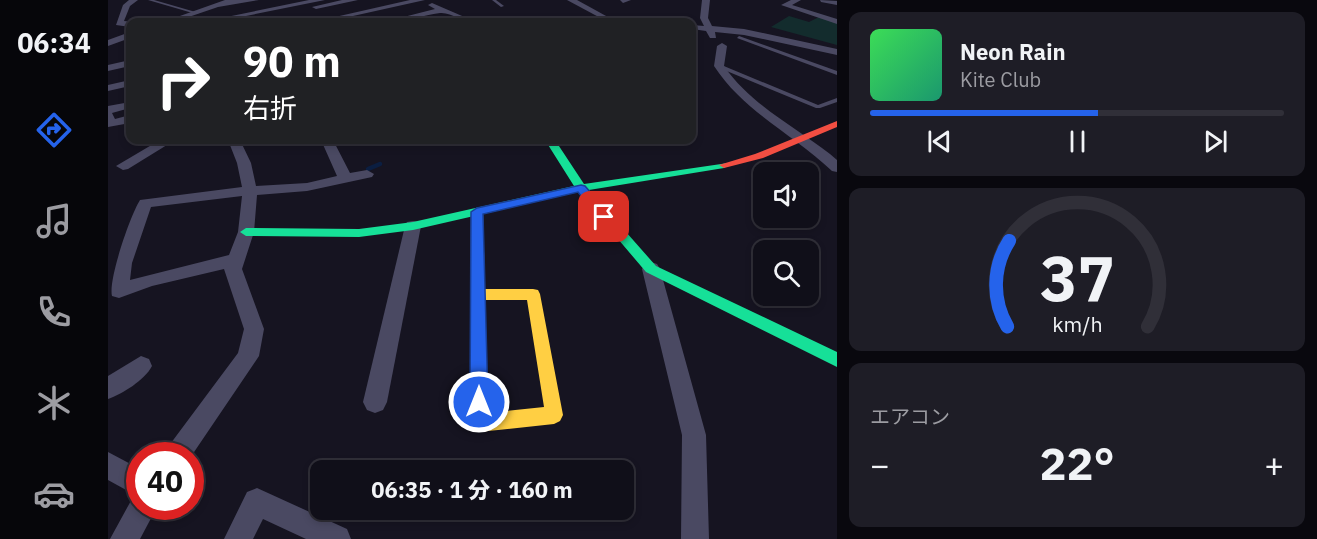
<!DOCTYPE html>
<html lang="ja">
<head>
<meta charset="utf-8">
<style>
	body { margin:0; font-family:"IBM Plex Sans","Noto Sans JP",sans-serif; background:#1e1d26; color:#f1f3f6; height:100vh; display:flex; flex-direction:column; font-size:22px; white-space:nowrap }
	* { box-sizing:border-box; margin:0 }
	p { font-size:20px; color:#9c9ca2 }
	.icon { flex:none; width:33px; height:33px; fill:none; stroke:currentColor; stroke-width:2; stroke-linecap:round; stroke-linejoin:round }
	.map { position:relative; flex:1; overflow:hidden }
	.panel { display:flex; flex-direction:column; gap:12px; padding:12px; background:#09080e; width:480px }
	.panel>* { flex:none }
	.guide { position:absolute; left:18px; top:18px; width:570px; height:126px; border-radius:12px; box-shadow:0 3px 9px #0003,0 0 0 2px #302f38; background:#202124; color:#fff; overflow:hidden }
	.buttons { position:absolute; left:645px; top:162px; display:grid; gap:12px }
	.buttons a { display:grid; place-items:center; width:66px; height:66px; border-radius:12px; background:#100f19; box-shadow:0 3px 9px #0003,0 0 0 2px #302f38; font-size:30px }
	.speed { position:absolute; left:18px; top:442px; display:flex; gap:12px; font-size:30px; font-weight:700; text-align:center }
	.speed>* { display:grid; place-content:center; width:78px; height:78px; border-radius:50%; background:#100f19; box-shadow:0 3px 9px #0003,0 0 0 2px #302f38; line-height:1 }
	.speed .limit { border:9px solid #d22; background:#fff; color:#111 }
	.pin { position:absolute; display:grid; place-items:center; width:51px; height:51px; color:#fff; margin:-26px; border-radius:12px; box-shadow:0 3px 9px #0006 }
	.me { position:absolute; width:66px; margin:-33px; rotate:0deg; stroke-linejoin:round; filter:drop-shadow(0 0 4px #0008) }
	.turn { display:flex; align-items:center; gap:21px; height:126px; padding:0 18px; font-size:27px }
	.turn .icon { width:78px; height:78px; stroke-width:2.5 }
	.turn b { display:block; font-size:42px; line-height:51px }
	.big { font-size:45px; font-weight:800; line-height:1.1 }
	.panel .widget { flex:1; display:flex; flex-direction:column; justify-content:center; gap:9px; min-width:0; padding:0 21px; border-radius:12px; background:#1e1d26 }
	.panel .dial { align-items:center; gap:0 }
	.dial svg { height:156px; overflow:visible; fill:none; stroke:#302f38; stroke-width:7; stroke-linecap:round; text-anchor:middle }
	.dial text { fill:#f1f3f6; stroke:none }
	.song { display:flex; align-items:center; gap:18px }
	.cover { width:72px; height:72px; border-radius:9px; background:linear-gradient(135deg,hsl(130 70% 55%),hsl(160 70% 35%)) }
	.played { height:6px; border-radius:3px; background:linear-gradient(90deg,#2563eb 55%,#302f38 55%) }
	.keys { display:flex; justify-content:space-around; direction:ltr }
	.heat { display:flex; justify-content:space-between; align-items:center; font-size:33px; direction:ltr }
	.trip { position:absolute; left:202px; top:460px; width:324px; height:60px; border-radius:12px; background:#100f19; box-shadow:0 3px 9px #0003,0 0 0 2px #302f38; font-weight:800; line-height:60px; text-align:center }
	main { display:flex; flex:1; min-height:0 }
	.dock { display:flex; flex-direction:column; width:108px; justify-content:space-around; align-items:center; background:#06060a; color:#9c9ca2 }
	.dock .icon { width:42px; height:42px }
	.dock .on { color:#2563eb }
	.dock b { font-size:27px; color:#f1f3f6 }
	.map>svg:first-child { display:block }
	.green { fill:#132c2d }
	.lines { fill:none; stroke-linecap:round; stroke-linejoin:round }
	.stream { stroke:#0b1e41; stroke-width:4.5 }
	.lane { fill:#4a4962; fill-rule:evenodd }
	.street { fill:#4a4962; fill-rule:evenodd }
	.fast { fill:#16e098; fill-rule:evenodd }
	.slow { fill:#ffcf43; fill-rule:evenodd }
	.jam { fill:#f24e42; fill-rule:evenodd }
	.route { fill:#2563eb; stroke:#184099; stroke-width:1.5 }
</style>
</head>
<body>
<main>
<nav class="dock">
<b>06:34</b>
<svg class="icon on" aria-label="directions" viewBox="0 0 24 24"><path d="M12 3l9 9-9 9-9-9zM9 14v-3h6M13 9l2 2-2 2"/></svg>
<svg class="icon" aria-label="music" viewBox="0 0 24 24"><path d="M9 18V5l10-2v13"/><circle cx="6" cy="18" r="3"/><circle cx="16" cy="16" r="3"/></svg>
<svg class="icon" aria-label="phone" viewBox="0 0 24 24"><path d="M5 4h4l2 5-3 2q2 4 5 5l2-3 5 2v4C11 20 4 13 5 4z"/></svg>
<svg class="icon" aria-label="climate" viewBox="0 0 24 24"><path d="M12 3v18M4 7l16 10M4 17L20 7"/></svg>
<svg class="icon" aria-label="car" viewBox="0 0 24 24"><path d="M5 17H2v-5l4-1 3-4h7l3 4 3 1v5h-3M9 17h6M6 11h13"/><circle cx="7" cy="17" r="2"/><circle cx="17" cy="17" r="2"/></svg>
</nav>
<div class="map">
<svg width="729" height="539" viewBox="0 0 729 539">
	<rect width="100%" height="100%" fill="#161421"/>
	<path class="green" d="M681,16l20,6 10,-5 18,5v23l-66,-18z"/>
	<g class="lines">
		<path class="stream" d="M260,169l12,-5"/>
		<g class="lane">
			<path d="M40,0h6l45,13 -3,1z"/>
			<path d="M384,0h4l8,6 -3,1z"/>
			<path d="M421,17l12,4 1,1h-5l-9,-3z"/>
			<path d="M631,36l98,35v4l-100,-37z"/>
			<path d="M611,64l99,41 19,-7v4l-17,6h-4l-99,-41v-2z"/>
		</g>
		<g class="street">
			<path d="M21,0h9l-8,6 -6,15 9,1h-3v5l-14,-2 7,-20z"/>
			<path d="M117,0h34l-41,7 -44,15h-11z"/>
			<path d="M201,0h16l-109,22h-14z"/>
			<path d="M234,0h16l-42,9 -4,-2z"/>
			<path d="M302,0h15l-99,22h-13z"/>
			<path d="M459,0h10l40,22h-9z"/>
			<path d="M512,0h11l-8,3z"/>
			<path d="M594,0h8l-2,18 4,8 32,3 93,20v6l-93,-20 -29,-3 1,6h-6l-4,-7 -14,-2v-4l12,1 -4,-8z"/>
			<path d="M683,0h10l-9,5 45,14v5l-56,-19z"/>
			<path d="M712,0l17,1v4l-16,-3z"/>
			<path d="M324,3l44,19c-13,1 -24,-10 -36,-9 -19,2 -37,11 -56,9l51,-13 -7,-4z"/>
			<path d="M22,32v6l-22,8v-6z"/>
			<path d="M614,43l5,3 -3,20c27,39 70,60 106,88l7,6v12l-5,-1c-39,-37 -88,-59 -118,-105l3,-20z"/>
			<path d="M22,60v6l-22,5v-6z"/>
			<path d="M22,80v6l-22,5v-6z"/>
			<path d="M22,102v6l-18,5 3,6 15,-4v8l-22,4v-21z"/>
			<path d="M52,140h15l-47,29 -5,1 -7,-4z"/>
			<path d="M120,140h12l11,23 5,23 51,-3 30,-7 -16,-36h12l17,33 17,-3 7,4 -2,3 -65,14 -50,4 -3,37 -12,37 22,60 -5,27 -69,102v-2h-26l4,-9 70,-94 6,-24 -20,-60 -72,17 -33,12 -7,-2c-4,-16 18,-80 28,-96l102,-13 -5,-24zM134,196l-4,36 -9,23 -99,25 2,-17 19,-56z"/>
			<path d="M305,221l6,1 2,4 -34,176 -4,8 -8,3 -8,-3 -4,-8 42,-176 2,-4z"/>
			<path d="M543,262l6,2 3,5 46,166 3,104h-28l1,-104 -40,-166 3,-5z"/>
			<path d="M33,356l8,3 3,7c-7,14 -30,28 -44,33v-23z"/>
			<path d="M0,452l32,17v38h17l-17,32h-30l23,-42 4,-1 -29,-16z"/>
			<path d="M149,488l90,41 4,10h-45l-43,-20 -10,20h-29l23,-47z"/>
		</g>
		<path class="fast" d="M437,140h10l29,44 144,-21 1,2 -5,3 -135,22 67,76 181,86v15l-191,-95 -68,-80 -165,38 -54,7 -113,-1 -6,-4 6,-4 113,1 54,-7 161,-36z"/>
		<path class="slow" d="M369,208l6,4 2,77h48l5,1 2,4 23,121 -3,6 -6,3 -75,8 -6,-3 -3,-6 1,-211zM377,300h42l17,107 -56,6z"/>
		<path class="jam" d="M729,121v6l-74,31 -39,10 -5,-3 36,-11z"/>
	</g>
	<path class="route" d="M473,185l4,1 24,28v6h-9l-22,-28 -95,22 5,188 -3,6 -6,2 -6,-2 -3,-6 1,-190 6,-4z"/>
</svg>
<div class="buttons">
<a><svg class="icon" aria-label="sound" viewBox="0 0 24 24"><path d="M4 9h4l5-4v14l-5-4H4zM17 9q2 3 0 6"/></svg></a>
<a><svg class="icon" aria-label="search" viewBox="0 0 24 24"><circle cx="10" cy="10" r="6"/><path d="M15 15l6 6"/></svg></a>
</div>
<div class="speed"><div class="limit">40</div></div>
<div class="pin" style="left:496px;top:217px;background:#d93025"><svg class="icon" aria-label="arrive" viewBox="0 0 24 24"><path d="M6 21V4h12l-3 4 3 4H6"/></svg></div>
<svg class="me" style="left:371px;top:402px" viewBox="-20 -20 40 40"><circle r="17" fill="#2563eb" stroke="#fff" stroke-width="3"/><path d="M0-11L8 9 0 5-8 9z" fill="#fff"/></svg>
<div class="trip">06:35 · 1 分 · 160 m</div>
<div class="guide">
<div class="turn"><svg class="icon" aria-label="right" viewBox="0 0 24 24"><path d="M7 20v-9h11M14 6l5 5-5 5"/></svg><div><b>90 m</b>右折</div></div>
</div>
</div>
<section class="panel">
<div class="widget">
<div class="song"><i class="cover"></i><div><b>Neon Rain</b><p>Kite Club</p></div></div>
<div class="played"></div>
<div class="keys"><svg class="icon" aria-label="previous" viewBox="0 0 24 24"><path d="M18 5L8 12l10 7zM5 5v14"/></svg><svg class="icon" aria-label="pause" viewBox="0 0 24 24"><path d="M8 5v14M16 5v14"/></svg><svg class="icon" aria-label="next" viewBox="0 0 24 24"><path d="M6 5l10 7-10 7zM19 5v14"/></svg></div>
</div>
<div class="widget dial"><svg viewBox="0 0 100 80">
<path d="M14 69A42 42 0 1 1 86 69"/>
<path d="M14 69A42 42 0 0 1 15 25" stroke="#2563eb"/>
<text x="50" y="56" font-size="32" font-weight="700">37</text>
<text x="50" y="72" font-size="11">km/h</text>
</svg></div>
<div class="widget"><p>エアコン</p>
<div class="heat"><a>−</a><b class="big">22°</b><a>+</a></div>
</div>
</section>
</main>
</body>
</html>
